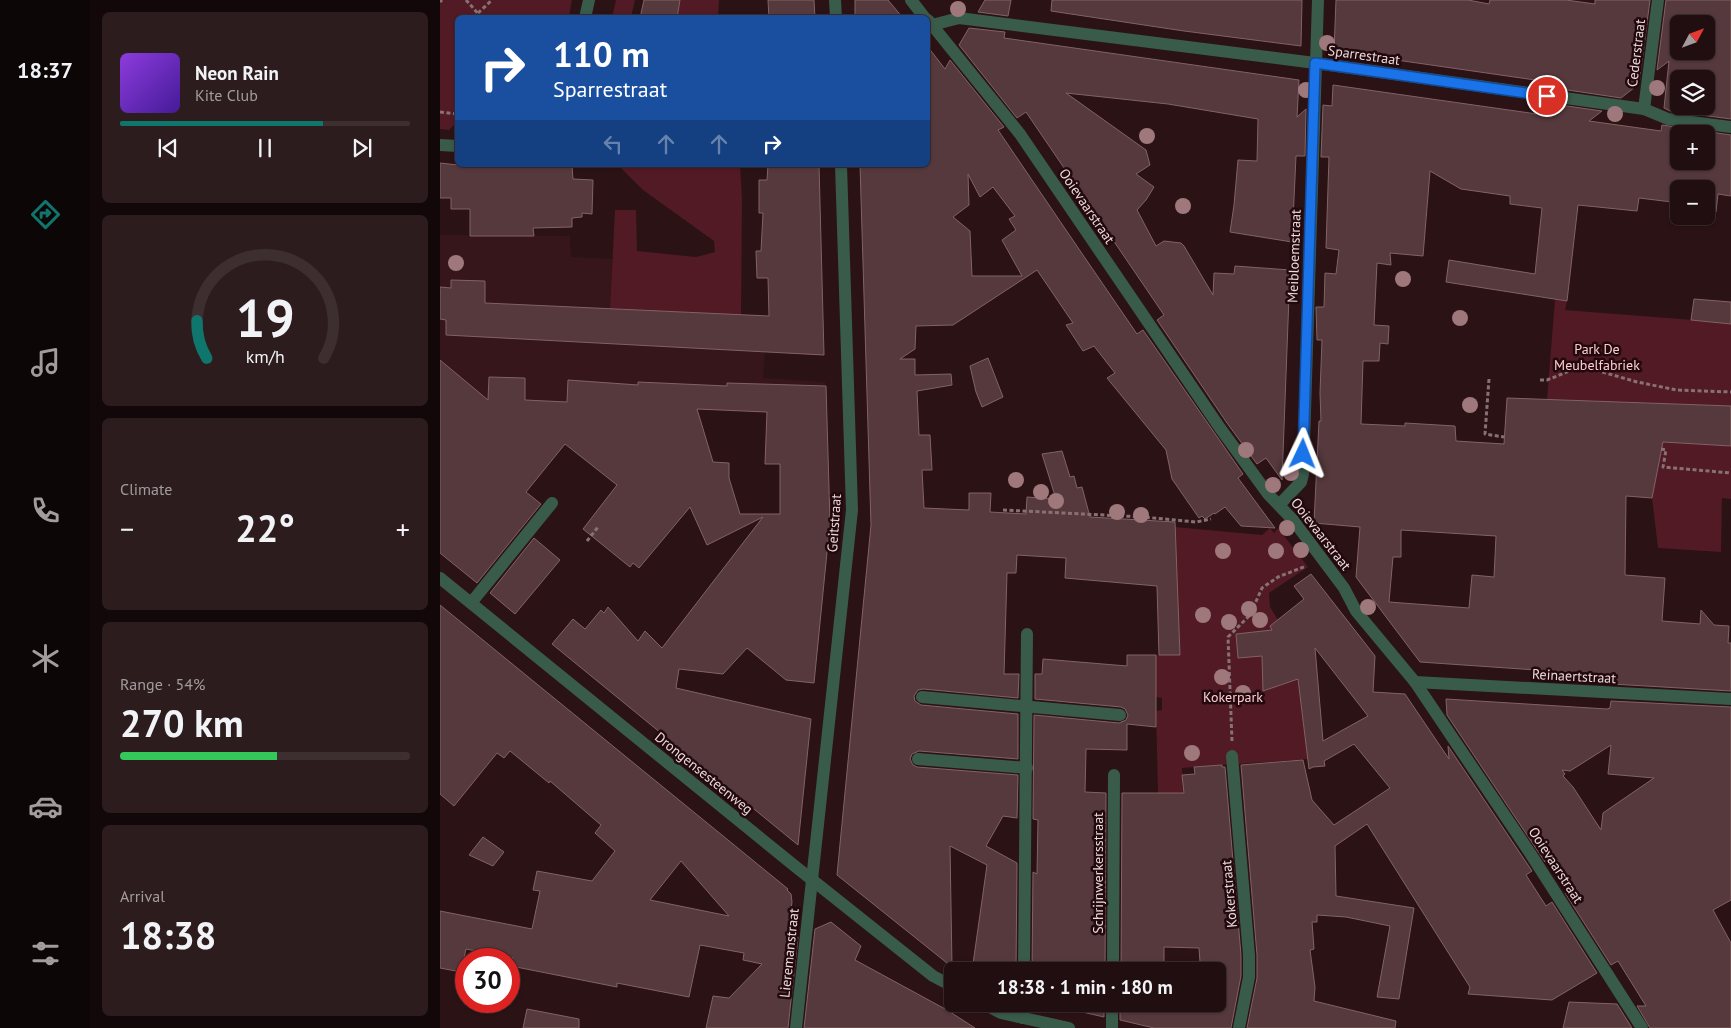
<!DOCTYPE html>
<html lang="en">
<head>
<meta charset="utf-8">
<style>
	body { margin:0; font-family:"PT Sans",sans-serif; background:#2d1c1e; color:#f1f3f6; height:100vh; display:flex; flex-direction:column; font-size:19px; white-space:nowrap }
	* { box-sizing:border-box; margin:0 }
	p { font-size:16px; color:#a29c9f }
	.icon { flex:none; width:28px; height:28px; fill:none; stroke:currentColor; stroke-width:2; stroke-linecap:round; stroke-linejoin:round }
	.map { position:relative; flex:1; overflow:hidden }
	.details { display:flex; flex-direction:column; gap:12px; padding:12px; background:#120809; width:350px }
	.details>* { flex:none }
	.banner { position:absolute; left:15px; top:15px; width:475px; height:152px; border-radius:8px; box-shadow:0 1px 4px #0004,0 0 0 1px #3d2e30; background:#1a4fa0; color:#fff; overflow:hidden }
	.needle { width:32px; rotate:49deg }
	.controls { position:absolute; left:1230px; top:15px; display:grid; gap:10px }
	.controls a { display:grid; place-items:center; width:45px; height:45px; border-radius:8px; background:#200e10; box-shadow:0 1px 4px #0004,0 0 0 1px #3d2e30; font-size:25px }
	.speed { position:absolute; left:15px; top:948px; display:flex; gap:10px; font-size:25px; font-weight:700; text-align:center }
	.speed>* { display:grid; place-content:center; width:65px; height:65px; border-radius:50%; background:#200e10; box-shadow:0 1px 4px #0004,0 0 0 1px #3d2e30; line-height:1 }
	.speed .limit { border:8px solid #d22; background:#fff; color:#111 }
	.pin { position:absolute; display:grid; place-items:center; width:42px; height:42px; color:#fff; margin:-21px; border:2px solid #fff; border-radius:50%; box-shadow:0 1px 5px #0007 }
	.me { position:absolute; width:55px; margin:-28px; rotate:2deg; stroke-linejoin:round; filter:drop-shadow(0 0 4px #0008) }
	.turn { display:flex; align-items:center; gap:18px; height:105px; padding:0 15px; font-size:22px }
	.turn .icon { width:65px; height:65px; stroke-width:2.5 }
	.turn b { display:block; font-size:35px; line-height:42px }
	.lanes { display:flex; align-items:center; height:48px; padding:0 15px; background:#0003; justify-content:center; gap:25px; direction:ltr }
	.lanes .off { opacity:.35 }
	.big { font-size:38px; font-weight:700; line-height:1.1 }
	.details .card { flex:1; display:flex; flex-direction:column; justify-content:center; gap:8px; min-width:0; padding:0 18px; border-radius:8px; background:#2d1c1e }
	.details .dial { align-items:center; gap:0 }
	.dial svg { height:130px; overflow:visible; fill:none; stroke:#3d2e30; stroke-width:7; stroke-linecap:round; text-anchor:middle }
	.dial text { fill:#f1f3f6; stroke:none }
	.song { display:flex; align-items:center; gap:15px }
	.cover { width:60px; height:60px; border-radius:8px; background:linear-gradient(135deg,hsl(270 70% 55%),hsl(260 70% 35%)) }
	.played { height:5px; border-radius:2px; background:linear-gradient(90deg,#0f766e 70%,#3d2e30 70%) }
	.keys { display:flex; justify-content:space-around; direction:ltr }
	.heat { display:flex; justify-content:space-between; align-items:center; font-size:28px; direction:ltr }
	.charge { height:8px; border-radius:4px; background:linear-gradient(90deg,#34c759 54%,#3d2e30 0) }
	.trip { position:absolute; left:504px; top:962px; width:282px; height:50px; border-radius:8px; background:#200e10; box-shadow:0 1px 4px #0004,0 0 0 1px #3d2e30; font-weight:700; line-height:50px; text-align:center }
	main { display:flex; flex:1; min-height:0 }
	.tab-bar { display:flex; flex-direction:column; width:90px; justify-content:space-around; align-items:center; background:#0d0606; color:#a29c9f }
	.tab-bar .icon { width:35px; height:35px }
	.tab-bar .active { color:#0f766e }
	.tab-bar b { font-size:22px; color:#f1f3f6 }
	.map>svg:first-child { display:block }
	.built { fill:#37161b }
	.green { fill:#511a24 }
	.building { fill:#56393c; stroke:#826265; fill-rule:evenodd }
	.lines { fill:none; stroke-linecap:round; stroke-linejoin:round }
	.path { stroke:#887174; stroke-width:3; stroke-dasharray:4 2.5; stroke-linecap:butt }
	.minor { stroke:#395b4a; stroke-width:12 }
	.tree { fill:#9f787c }
	.route-casing { stroke:#114b97; stroke-width:12 }
	.route { stroke:#1a73e8; stroke-width:9 }
	.labels { text-anchor:middle; stroke-width:5; stroke-linejoin:round; paint-order:stroke }
	.street-label { font-size:14px; fill:#ecd9da; stroke:#21090d }
	.park-label { font-size:14px; fill:#feccd1; stroke:#21090d }
</style>
</head>
<body>
<main>
<nav class="tab-bar">
<b>18:37</b>
<svg class="icon active" aria-label="directions" viewBox="0 0 24 24"><path d="M12 3l9 9-9 9-9-9zM9 14v-3h6M13 9l2 2-2 2"/></svg>
<svg class="icon" aria-label="music" viewBox="0 0 24 24"><path d="M9 18V5l10-2v13"/><circle cx="6" cy="18" r="3"/><circle cx="16" cy="16" r="3"/></svg>
<svg class="icon" aria-label="phone" viewBox="0 0 24 24"><path d="M5 4h4l2 5-3 2q2 4 5 5l2-3 5 2v4C11 20 4 13 5 4z"/></svg>
<svg class="icon" aria-label="climate" viewBox="0 0 24 24"><path d="M12 3v18M4 7l16 10M4 17L20 7"/></svg>
<svg class="icon" aria-label="car" viewBox="0 0 24 24"><path d="M5 17H2v-5l4-1 3-4h7l3 4 3 1v5h-3M9 17h6M6 11h13"/><circle cx="7" cy="17" r="2"/><circle cx="17" cy="17" r="2"/></svg>
<svg class="icon" aria-label="filters" viewBox="0 0 24 24"><path d="M4 7h16M4 17h16"/><circle cx="9" cy="7" r="2"/><circle cx="15" cy="17" r="2"/></svg>
</nav>
<section class="details">
<div class="card">
<div class="song"><i class="cover"></i><div><b>Neon Rain</b><p>Kite Club</p></div></div>
<div class="played"></div>
<div class="keys"><svg class="icon" aria-label="previous" viewBox="0 0 24 24"><path d="M18 5L8 12l10 7zM5 5v14"/></svg><svg class="icon" aria-label="pause" viewBox="0 0 24 24"><path d="M8 5v14M16 5v14"/></svg><svg class="icon" aria-label="next" viewBox="0 0 24 24"><path d="M6 5l10 7-10 7zM19 5v14"/></svg></div>
</div>
<div class="card dial"><svg viewBox="0 0 100 80">
<path d="M14 69A42 42 0 1 1 86 69"/>
<path d="M14 69A42 42 0 0 1 8 46" stroke="#0f766e"/>
<text x="50" y="56" font-size="32" font-weight="700">19</text>
<text x="50" y="72" font-size="11">km/h</text>
</svg></div>
<div class="card"><p>Climate</p>
<div class="heat"><a>−</a><b class="big">22°</b><a>+</a></div>
</div>
<div class="card"><p>Range · 54%</p><b class="big">270 km</b><div class="charge"></div></div>
<div class="card"><p>Arrival</p><b class="big">18:38</b></div>
</section>
<div class="map">
<svg width="1291" height="1028" viewBox="0 0 1291 1028">
	<rect width="100%" height="100%" fill="#2b1215"/>
	<path class="built" d="M0,235l130,1 1,21 41,2 -2,50 158,7 -5,62 62,4 2,34 -341,-18 -46,56z"/>
	<g class="green">
		<path d="M0,0h132l-3,17 -111,1 -1,104 -8,8 -9,-1z"/>
		<path d="M176,0h19l-4,17h-19z"/>
		<path d="M240,0h39l-1,17 -41,1z"/>
		<path d="M178,165h122l2,34 -1,116 -131,-6 5,-99h21l1,41 59,6 19,-5 -1,-11 -71,-51z"/>
		<path d="M1115,299l12,2 -2,9 166,13v83l-184,-7z"/>
		<path d="M1221,442l70,4v53l-9,-1 -1,54 -63,-4 -6,-50 8,-43z"/>
		<path d="M735,527l87,8 8,-7 4,5 4,-5 30,39 -39,26 1,14 8,13 19,54 11,85c-42,4 -84,5 -126,9l1,25h-25l-2,-82 6,-1v-12l-6,-1v-42h24z"/>
	</g>
	<g class="building">
		<path d="M204,0h36l-3,18h-37z"/>
		<path d="M328,0h46l1,18h-46z"/>
		<path d="M415,0h33l15,18h-48z"/>
		<path d="M545,0h26l-3,16 -30,-4z"/>
		<path d="M612,0h250l-1,46 -117,-15 -133,-20z"/>
		<path d="M896,0h132l21,4 1,-4h76l29,4v-4h55l-11,84 -18,14 -80,-12 1,-5 -208,-30z"/>
		<path d="M1226,0h65v119l-61,-8 -6,-3 5,-47 -12,9zM1239,24h27v27h-27zM1239,79h27v27h-27z"/>
		<path d="M529,28l36,4 -1,6 295,42 -2,37 9,-8 -1,47h-9l-4,86 -62,-10 4,-27 4,-45 19,1 1,-42 -90,-15 -102,-11 80,57 4,15 -14,9 18,13 -8,13 -9,10 19,36 8,-5 17,2 3,3 29,49 1,-22 20,1 1,-8 55,4 -8,210 -16,-22 -9,6 -30,-41 -70,-103 7,-5 -138,-203 -9,6 -58,-73z"/>
		<path d="M488,47l17,22 5,-9 54,67 -6,3 87,128 52,76 6,-4 100,144 -5,4 37,50 -34,-2 -16,-19 -10,7 -1,-1 -9,6 -3,-3 -3,2 -27,-39 -6,-29 -59,-72 8,-5 -21,-27 -11,5 -17,-26 7,-2 -36,-53 -84,55 -37,1 -1,23 -15,10h15v16l36,-1 1,11 -35,6 2,44h11l2,35h-10l2,38 45,2v-17h22l-1,19 36,2 1,-17 29,2 -14,-45 20,-3 8,26 4,-1 3,12 5,-1 8,30 85,5 5,133h-21l-2,-69 -92,-8 1,-20 -49,-3 -1,18h-9l-3,101h15l-1,24 -95,-9 -5,1 -4,6 1,5 6,4 97,9v45l-99,-8 -7,3 -2,5 3,6 4,2 101,8 -1,43 -14,-2 -17,30 31,17 -1,108h-44l15,-106 -37,-19 2,121 -115,-92 34,-350 -11,-360h68zM528,174l12,23 13,-10 22,29 -6,3 7,11 -14,10 20,36h-50l-2,-45 -17,-14 16,-12z"/>
		<path d="M893,85l204,29 2,-12 63,9 -13,10 72,10 1,-6 69,10v61l-13,-2 -2,18 -10,-1v-22h-27v19l-7,-1v-5l-33,-4 -2,13 -59,-6 -11,96 -121,-19 3,-22 86,14 7,-66 -32,-4v-8l-49,-7 -31,-18 -7,85 -33,-3 1,12 -14,-2 -3,62 15,1 -1,18 -8,-1 -1,18h-16l-2,63 44,2v-3l50,3 1,15 48,3 3,-46 224,8v40l-68,-4 -11,56 -26,-2 -1,79 40,3 -3,43 38,3 1,-14 13,15 15,1 -1,17h3v48l-119,-7 1,-8 -4,-1 -189,-13 -64,-85 4,-50 -46,-4 5,-102h2l-1,-28 2,-53h-5l-1,-33h8l1,-34 11,1 3,-24 -13,-2 3,-91h-8l2,-52 9,1zM1239,134h27v27h-27zM961,530l95,6 -2,41 -22,-2 -3,33 -80,-6 4,-45h8z"/>
		<path d="M0,163l18,2 114,1 1,13 20,1 -1,34 -10,-1v4l-10,1v9l-39,1 1,8h-64v-27h-19v-11h-11z"/>
		<path d="M328,165h51l5,190 -378,-20v-15l-6,-1v-32l11,1v-8l34,1v22l284,13 -1,-38h-11l-1,-27h5l2,-38h-4v-33h8z"/>
		<path d="M1254,299l37,3v22l-40,-4z"/>
		<path d="M548,358l15,39 -21,10 -6,-15 -6,-26z"/>
		<path d="M0,360l48,40 1,-23 36,1v22l42,2 1,-22 70,5v-3l89,4v-3l99,3 4,136 -16,161 -28,-3 -39,-32 -24,26 -44,-5 -3,19 135,31 -13,126 -246,-201 21,-25 12,10 16,-19 3,3 4,-6 30,34 7,-10 17,17 101,-131 -56,28 -17,-38 -51,61 -6,-5 -3,4 -47,-38 34,-44 -52,-41 -39,48 15,12 -64,79 -37,-30zM257,409l70,3 -2,52h15v50h-40l-11,-36v-15l-16,-1z"/>
		<path d="M94,538l26,22 -45,54 -25,-21z"/>
		<path d="M871,574l64,82 -2,36 32,2 44,65 -1,-13 84,125 -6,4 20,31 6,-4 45,71 -45,27 -84,-6 2,-7 -103,-163 -32,22 1,50 78,12 -15,91 -22,-2 13,-71 -44,-9 -29,-2v7h-5l2,27 -4,1 5,37 -1,14 82,20 -1,7h-148l10,-50v-23l-16,-190 62,-5 9,40 22,25 56,-37 -36,-44 -30,17 1,5 -12,1 -4,2 -11,-90 -35,12 -1,-35 -24,2 -2,-24 36,-4 -2,-4 34,-27 -10,-13zM875,648l53,68 -45,25z"/>
		<path d="M0,605l348,284 -1,1 4,4 1,8 -5,39 11,-4 -10,91h-82l7,-32 16,2 33,-34 -19,-4 1,-7 -44,-8 -11,52 -72,-14v4l-106,-21 2,-8 -47,-9 -5,23 -21,-4v-57l92,18 8,-38 -7,-1 4,-19 55,10 23,-30 -20,-18 6,-8 -51,-44 -1,2 -39,-32 -6,7 -7,-5 -43,53 -14,-12zM241,861l48,55 -79,-16z"/>
		<path d="M687,655h29v72l-29,-3v26l-41,-1 -1,43 21,1 -1,178h-73l1,-99 4,2 1,-54 -5,-1 1,-104 85,8 7,-3 2,-5 -3,-6 -4,-2 -86,-8v-25h7l1,-15 84,7z"/>
		<path d="M1006,699l161,10 3,-1 1,-7 120,6v193l-18,10 18,33v85h-81l-13,-22h9l-28,-45 -7,4 -46,-72 9,-6 -20,-32 -9,7 -98,-147zM1171,745l-3,29 46,4 -51,35 -2,17 -28,-43 -10,-11 2,-2 -3,-4 8,1z"/>
		<path d="M782,765v2h3l16,188v21l-10,52h-77l-34,-8v-16h98v-39l-18,-3 -1,-14 -35,-1v24h-43l1,-178h62l-2,-18 13,-1 -1,-7z"/>
		<path d="M43,837l21,15 -11,14 -24,-11z"/>
		<path d="M391,922l30,24 -6,14 92,50 28,18h-171l11,-99z"/>
		<path d="M1129,1002l48,2 15,24h-69z"/>
		<path d="M607,1004h57v13l-39,-9z"/>
		<path d="M87,1009l52,10v9h-56z"/>
	</g>
	<g class="lines">
		<g class="path">
			<path d="M26,0l16,18"/>
			<path d="M0,2l2,-2"/>
			<path d="M38,13l14,-13"/>
			<path d="M0,112l16,2 2,-1"/>
			<path d="M1049,379l-4,55 19,3"/>
			<path d="M1100,380h7l30,-12 15,1 45,13 40,8 54,2"/>
			<path d="M1221,449l5,1 -3,17 68,6"/>
			<path d="M563,510l140,7 53,5 15,-3"/>
			<path d="M147,541l11,-14"/>
			<path d="M792,741l-4,-104 22,-22 12,-27 16,-11 28,-11"/>
		</g>
		<g class="minor">
			<path d="M395,0l1,18"/>
			<path d="M471,0l14,18"/>
			<path d="M145,18l4,-18"/>
			<path d="M488,20l92,114 200,294 48,66 25,26 51,68 12,23 59,71 115,171 112,175"/>
			<path d="M492,25l27,-7 356,45 329,46 24,10 63,8"/>
			<path d="M1204,109l14,-109"/>
			<path d="M0,145l18,1"/>
			<path d="M839,505l22,-23 2,-8 15,-474"/>
			<path d="M0,578l356,289 137,109 19,10"/>
			<path d="M31,603l81,-100"/>
			<path d="M975,682l316,17"/>
			<path d="M482,697l198,18"/>
			<path d="M792,756l17,199v22l-10,51"/>
			<path d="M478,759l109,9"/>
			<path d="M584,971l3,-337"/>
			<path d="M673,971l1,-196"/>
			<path d="M544,1004l17,9 68,15"/>
			<path d="M583,1018l1,-14"/>
			<path d="M356,1028l56,-518 -11,-345"/>
			<path d="M672,1028v-24"/>
		</g>
	</g>
	<g class="tree">
		<circle cx="518" cy="9" r="8"/>
		<circle cx="887" cy="43" r="8"/>
		<circle cx="1217" cy="88" r="8"/>
		<circle cx="866" cy="90" r="8"/>
		<circle cx="1175" cy="114" r="8"/>
		<circle cx="707" cy="136" r="8"/>
		<circle cx="743" cy="206" r="8"/>
		<circle cx="16" cy="263" r="8"/>
		<circle cx="963" cy="279" r="8"/>
		<circle cx="1020" cy="318" r="8"/>
		<circle cx="1030" cy="405" r="8"/>
		<circle cx="806" cy="450" r="8"/>
		<circle cx="851" cy="473" r="8"/>
		<circle cx="576" cy="480" r="8"/>
		<circle cx="833" cy="485" r="8"/>
		<circle cx="601" cy="492" r="8"/>
		<circle cx="616" cy="501" r="8"/>
		<circle cx="677" cy="512" r="8"/>
		<circle cx="701" cy="515" r="8"/>
		<circle cx="847" cy="528" r="8"/>
		<circle cx="861" cy="550" r="8"/>
		<circle cx="783" cy="551" r="8"/>
		<circle cx="836" cy="551" r="8"/>
		<circle cx="928" cy="607" r="8"/>
		<circle cx="809" cy="609" r="8"/>
		<circle cx="763" cy="615" r="8"/>
		<circle cx="820" cy="620" r="8"/>
		<circle cx="789" cy="622" r="8"/>
		<circle cx="782" cy="677" r="8"/>
		<circle cx="803" cy="693" r="8"/>
		<circle cx="752" cy="753" r="8"/>
	</g>
	<g class="lines">
		<g class="route-casing">
			<path id="route" d="M863,454l12,-391 232,33"/>
		</g>
		<use href="#route" class="route"/>
	</g>
	<g class="labels">
		<g class="street-label">
			<text transform="translate(1196 53) rotate(-83)" y="5">Cederstraat</text>
			<text transform="translate(924 55) rotate(8)" y="5">Sparrestraat</text>
			<text transform="translate(647 206) rotate(56)" y="5">Ooievaarstraat</text>
			<text transform="translate(854 256) rotate(-88)" y="5">Meibloemstraat</text>
			<text transform="translate(394 523) rotate(-86)" y="5">Geitstraat</text>
			<text transform="translate(881 534) rotate(52)" y="5">Ooievaarstraat</text>
			<text transform="translate(1134 676) rotate(3)" y="5">Reinaertstraat</text>
			<text transform="translate(264 773) rotate(39)" y="5">Drongensesteenweg</text>
			<text transform="translate(1116 865) rotate(57)" y="5">Ooievaarstraat</text>
			<text transform="translate(658 873) rotate(-90)" y="5">Schrijnwerkersstraat</text>
			<text transform="translate(789 894) rotate(-95)" y="5">Kokerstraat</text>
			<text transform="translate(349 953) rotate(-84)" y="5">Lieremanstraat</text>
		</g>
		<g class="park-label">
			<text x="1157" y="354">Park De<tspan x="1157" dy="16">Meubelfabriek</tspan></text>
			<text x="793" y="702">Kokerpark</text>
		</g>
	</g>
</svg>
<div class="controls">
<a><svg class="needle" viewBox="-14 -14 28 28"><path d="M0-13l5 13h-10z" fill="#e53935"/><path d="M0 13l5-13h-10z" fill="#a29c9f"/></svg></a>
<a><svg class="icon" aria-label="layers" viewBox="0 0 24 24"><path d="M12 4l9 5-9 5-9-5zM3 14l9 5 9-5"/></svg></a>
<a>+</a>
<a>−</a>
</div>
<div class="speed"><div class="limit">30</div></div>
<div class="pin" style="left:1107px;top:96px;background:#d93025"><svg class="icon" aria-label="arrive" viewBox="0 0 24 24"><path d="M6 21V4h12l-3 4 3 4H6"/></svg></div>
<svg class="me" style="left:863px;top:454px" viewBox="-20 -20 40 40"><path d="M0-17L14 15 0 8-14 15z" fill="#1a73e8" stroke="#fff" stroke-width="4"/></svg>
<div class="trip">18:38 · 1 min · 180 m</div>
<div class="banner">
<div class="turn"><svg class="icon" aria-label="right" viewBox="0 0 24 24"><path d="M7 20v-9h11M14 6l5 5-5 5"/></svg><div><b>110 m</b>Sparrestraat</div></div>
<div class="lanes"><svg class="icon off" aria-label="left" viewBox="0 0 24 24"><path d="M17 20v-9H6M10 6l-5 5 5 5"/></svg><svg class="icon off" aria-label="ahead" viewBox="0 0 24 24"><path d="M12 20V5M6 11l6-6 6 6"/></svg><svg class="icon off" aria-label="ahead" viewBox="0 0 24 24"><path d="M12 20V5M6 11l6-6 6 6"/></svg><svg class="icon" aria-label="right" viewBox="0 0 24 24"><path d="M7 20v-9h11M14 6l5 5-5 5"/></svg></div>
</div>
</div>
</main>
</body>
</html>
